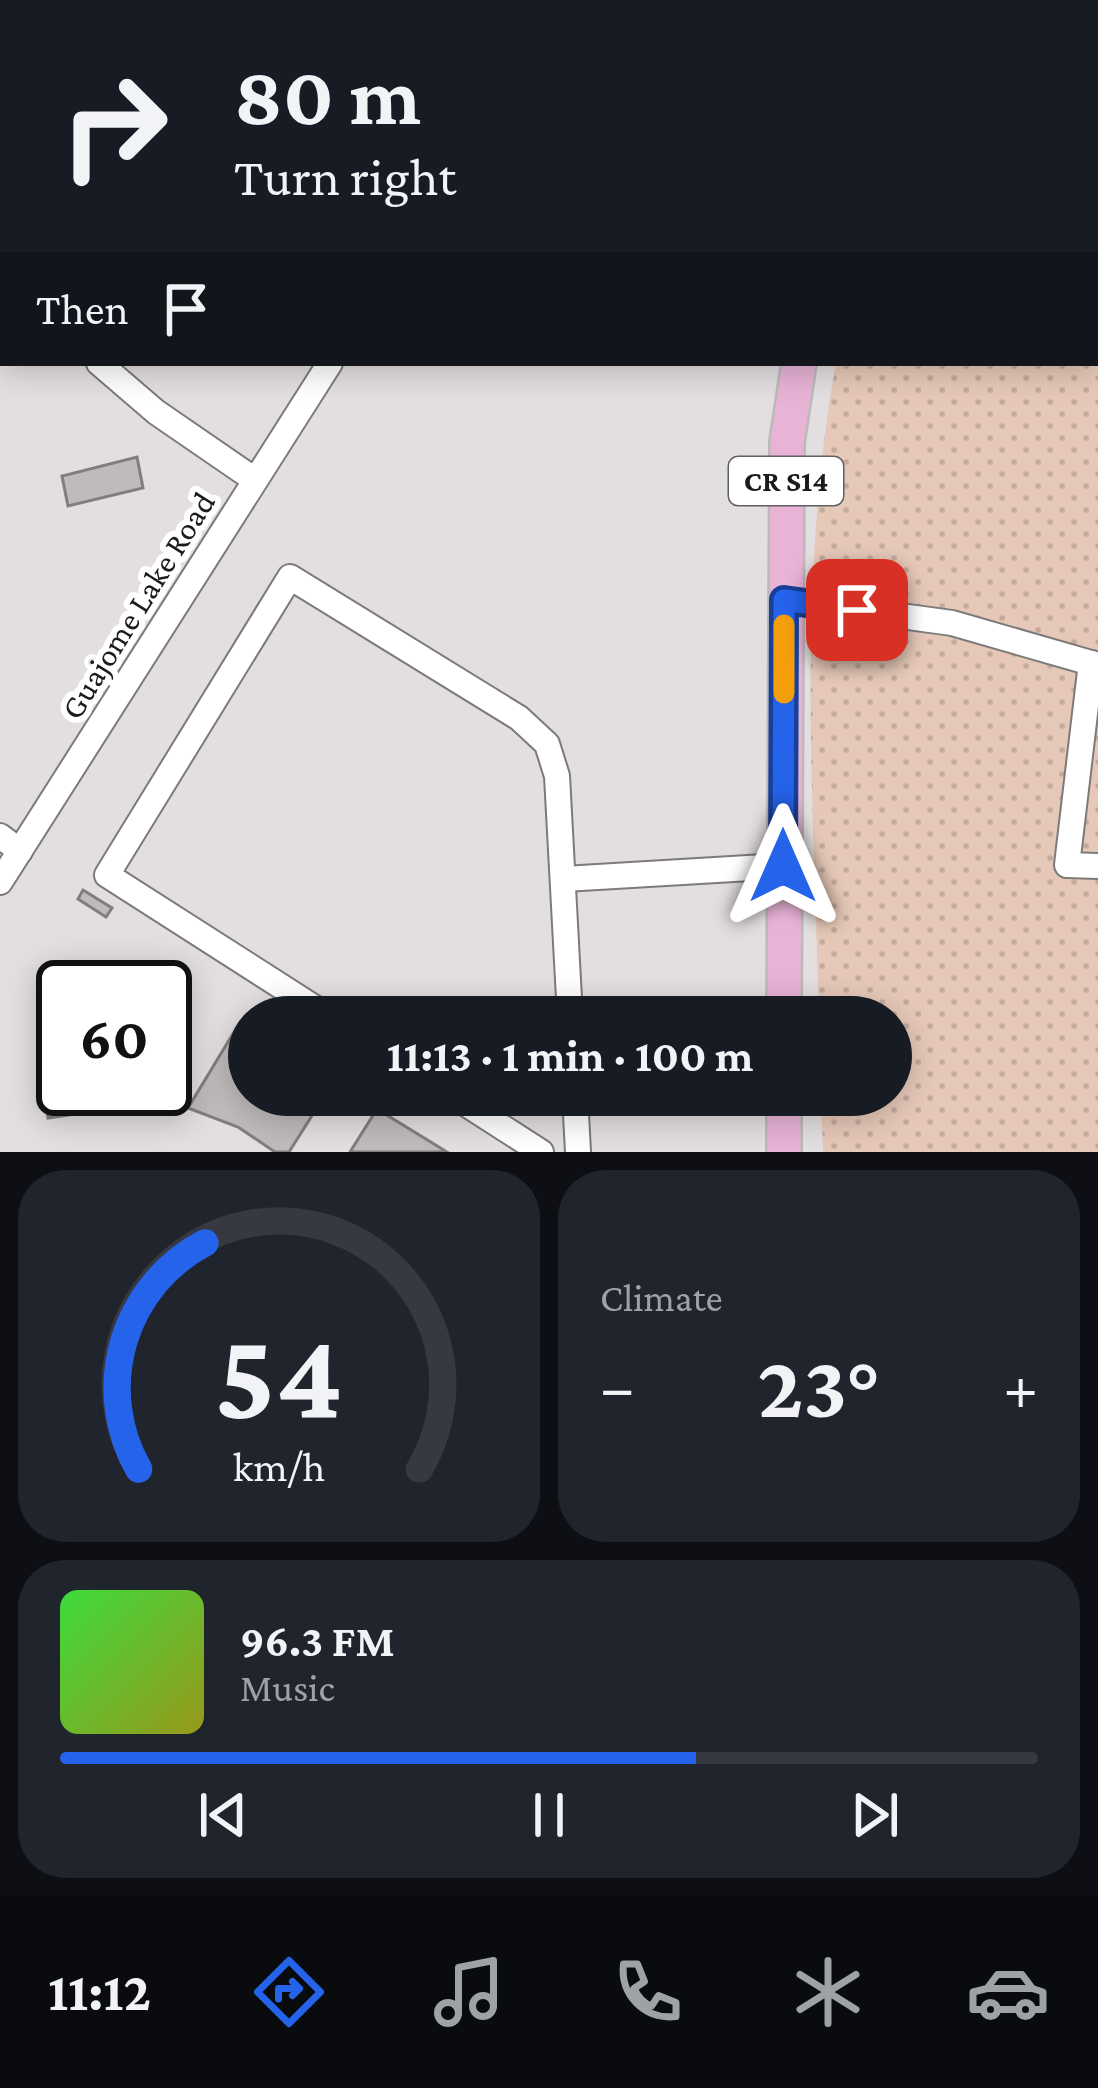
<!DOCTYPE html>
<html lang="en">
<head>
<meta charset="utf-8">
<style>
	body { margin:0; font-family:"Crimson Pro",serif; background:#20242c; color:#f1f3f6; height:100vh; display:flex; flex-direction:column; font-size:45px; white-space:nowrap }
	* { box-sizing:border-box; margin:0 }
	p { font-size:39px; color:#9ea1a6 }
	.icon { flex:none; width:66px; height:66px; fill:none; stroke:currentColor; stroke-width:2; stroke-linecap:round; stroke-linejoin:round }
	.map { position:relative; height:1152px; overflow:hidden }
	.side { display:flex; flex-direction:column; gap:18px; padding:18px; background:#0d0f14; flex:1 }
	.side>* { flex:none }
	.banner { position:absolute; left:0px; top:0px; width:1098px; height:366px; box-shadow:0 6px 30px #0003; background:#171b24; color:#f1f3f6; overflow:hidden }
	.speed { position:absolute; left:36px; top:960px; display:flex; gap:24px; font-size:60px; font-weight:700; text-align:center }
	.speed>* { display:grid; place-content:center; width:156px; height:156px; border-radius:50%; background:#171b24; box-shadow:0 6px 30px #0003; line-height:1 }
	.speed .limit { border:6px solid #111; border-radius:18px; background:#fff; color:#111 }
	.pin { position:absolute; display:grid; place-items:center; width:102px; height:102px; color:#fff; margin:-51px; border-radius:24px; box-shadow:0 6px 18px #0006 }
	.me { position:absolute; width:132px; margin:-66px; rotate:0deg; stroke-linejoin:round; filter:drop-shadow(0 0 9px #0008) }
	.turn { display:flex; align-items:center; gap:42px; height:252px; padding:0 36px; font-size:54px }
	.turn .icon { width:156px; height:156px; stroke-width:2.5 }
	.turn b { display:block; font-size:84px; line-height:102px }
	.then { display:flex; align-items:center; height:114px; padding:0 36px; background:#0003; gap:24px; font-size:45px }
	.big { font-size:90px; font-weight:700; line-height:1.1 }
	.side .card { flex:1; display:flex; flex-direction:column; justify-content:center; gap:18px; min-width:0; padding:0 42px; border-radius:48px; background:#20242c }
	.side .dial { align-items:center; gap:0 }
	.dial svg { height:312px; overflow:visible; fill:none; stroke:#363941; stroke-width:7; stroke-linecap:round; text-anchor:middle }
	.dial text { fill:#f1f3f6; stroke:none }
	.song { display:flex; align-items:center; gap:36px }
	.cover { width:144px; height:144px; border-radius:18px; background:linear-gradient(135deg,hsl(120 70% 55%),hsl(60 70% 35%)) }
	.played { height:12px; border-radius:6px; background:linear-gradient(90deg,#2563eb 65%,#363941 65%) }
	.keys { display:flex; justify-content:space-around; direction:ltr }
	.heat { display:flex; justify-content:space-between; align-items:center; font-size:66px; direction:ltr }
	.side .tiles { flex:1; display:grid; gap:18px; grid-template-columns:1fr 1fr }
	.card:last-child { grid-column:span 2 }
	.trip { position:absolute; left:228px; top:996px; width:684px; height:120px; border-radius:60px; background:#171b24; box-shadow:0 6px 30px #0003; font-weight:700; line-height:120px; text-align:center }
	.tabs { display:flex; height:192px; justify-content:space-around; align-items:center; background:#090b0e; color:#9ea1a6 }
	.tabs .icon { width:84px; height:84px }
	.tabs .active { color:#2563eb }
	.tabs b { font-size:54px; color:#f1f3f6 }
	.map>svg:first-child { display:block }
	.park { fill:url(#park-dots) }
	.building { fill:#bfbbba; stroke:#827e7e; stroke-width:3 }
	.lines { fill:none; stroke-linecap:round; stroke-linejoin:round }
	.minor-casing { stroke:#7d7a7a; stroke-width:28 }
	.major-casing { stroke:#bbbabb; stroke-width:38 }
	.minor { stroke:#fff; stroke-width:24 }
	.major { stroke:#e9b3d6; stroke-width:33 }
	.route-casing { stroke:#184099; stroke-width:30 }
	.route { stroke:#2563eb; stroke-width:21 }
	.slow { stroke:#f59e0b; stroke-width:21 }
	.labels { text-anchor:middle; stroke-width:12; stroke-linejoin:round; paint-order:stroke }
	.shield { fill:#fff; stroke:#605f5f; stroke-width:3 }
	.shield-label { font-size:30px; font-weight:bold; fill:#1c1a1b }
	.street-label { font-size:33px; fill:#1c1a1b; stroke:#fff }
</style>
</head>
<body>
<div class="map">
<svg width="1098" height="1152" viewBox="0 0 1098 1152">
	<defs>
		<pattern id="park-dots" width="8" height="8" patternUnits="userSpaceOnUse" patternTransform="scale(3)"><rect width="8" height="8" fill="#e6c8b8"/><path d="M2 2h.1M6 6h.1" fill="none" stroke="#c5ab9e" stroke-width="1.8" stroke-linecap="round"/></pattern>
	</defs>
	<rect width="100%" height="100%" fill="#e3dedf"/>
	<path class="park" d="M972,0h126v1152h-275l-2,-57h70v-78h-72c-6,-217 -22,-440 17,-654h259v-360z"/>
	<g class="building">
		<path d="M137,457l6,31 -75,18 -6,-30z"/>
		<path d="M83,890l29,18 -6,9 -28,-18z"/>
		<path d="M167,997l19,13 -21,35v-45z"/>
		<path d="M240,1022l9,6v67h76l-36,57h-14l-37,-25 -50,-19z"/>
		<path d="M63,1055v34h54l-1,19 -68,10 -9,-60z"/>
		<path d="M377,1109l70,43h-97z"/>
	</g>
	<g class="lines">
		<g class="minor-casing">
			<g id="minor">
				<path d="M126,0l5,3"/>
				<path d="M450,0l4,3"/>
				<path d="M643,0l8,3"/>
				<path d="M80,3l4,-3"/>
				<path d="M564,3l3,-3"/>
				<path d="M1095,48h3"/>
				<path d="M99,363l57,49 99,68"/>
				<path d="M784,600l168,23 146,42"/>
				<path d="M1091,663l-24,202 31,1"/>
				<path d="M0,836l20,15"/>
				<path d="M564,879l219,-13"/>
				<path d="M0,882l330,-519"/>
				<path d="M329,1017l-222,-142 183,-298 229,141 28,26 10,32 13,241"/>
				<path d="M452,1095l89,57"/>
				<path d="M575,1095l3,57"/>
			</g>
		</g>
		<g class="major-casing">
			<g id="major">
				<path d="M943,3l2,-3"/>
				<path d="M784,1017l3,-575 12,-79"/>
				<path d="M784,1095v57"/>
			</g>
		</g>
		<use href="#minor" class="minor"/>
		<use href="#major" class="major"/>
	</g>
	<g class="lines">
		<g class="route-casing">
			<path id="route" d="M783,866l1,-266 73,10"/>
		</g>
		<use href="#route" class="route"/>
		<path class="slow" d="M784,693v-68"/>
	</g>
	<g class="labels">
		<rect class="shield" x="729" y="457" width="114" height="48" rx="9"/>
		<g class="shield-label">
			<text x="786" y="491">CR S14</text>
		</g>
		<g class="street-label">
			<text transform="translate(137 605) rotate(-58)" y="12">Guajome Lake Road</text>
		</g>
	</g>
</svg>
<div class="speed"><div class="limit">60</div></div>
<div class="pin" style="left:857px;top:610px;background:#d93025"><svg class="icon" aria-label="arrive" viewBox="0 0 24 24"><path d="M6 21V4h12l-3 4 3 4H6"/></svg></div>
<svg class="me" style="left:783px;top:866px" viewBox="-20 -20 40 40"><path d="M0-17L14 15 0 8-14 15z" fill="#2563eb" stroke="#fff" stroke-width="4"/></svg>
<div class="trip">11:13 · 1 min · 100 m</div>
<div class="banner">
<div class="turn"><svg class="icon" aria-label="right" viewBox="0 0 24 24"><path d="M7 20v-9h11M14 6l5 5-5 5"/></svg><div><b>80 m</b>Turn right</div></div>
<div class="then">Then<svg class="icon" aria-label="arrive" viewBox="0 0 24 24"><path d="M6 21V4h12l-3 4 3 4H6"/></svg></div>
</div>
</div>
<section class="side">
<div class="tiles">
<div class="card dial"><svg viewBox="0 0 100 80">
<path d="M14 69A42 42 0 1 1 86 69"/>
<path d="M14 69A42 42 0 0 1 31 11" stroke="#2563eb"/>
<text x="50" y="56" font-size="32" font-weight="700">54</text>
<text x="50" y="72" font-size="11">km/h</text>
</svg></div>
<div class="card"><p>Climate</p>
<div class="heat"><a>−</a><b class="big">23°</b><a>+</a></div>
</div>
<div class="card">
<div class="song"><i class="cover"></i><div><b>96.3 FM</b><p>Music</p></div></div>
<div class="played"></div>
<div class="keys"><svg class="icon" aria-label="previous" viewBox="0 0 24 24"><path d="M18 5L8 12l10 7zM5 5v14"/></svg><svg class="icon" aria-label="pause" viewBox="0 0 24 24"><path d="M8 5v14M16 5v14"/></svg><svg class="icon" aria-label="next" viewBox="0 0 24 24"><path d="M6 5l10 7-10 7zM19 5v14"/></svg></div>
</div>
</div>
</section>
<nav class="tabs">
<b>11:12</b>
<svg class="icon active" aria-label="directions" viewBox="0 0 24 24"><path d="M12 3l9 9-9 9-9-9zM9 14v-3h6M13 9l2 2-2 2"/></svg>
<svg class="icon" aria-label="music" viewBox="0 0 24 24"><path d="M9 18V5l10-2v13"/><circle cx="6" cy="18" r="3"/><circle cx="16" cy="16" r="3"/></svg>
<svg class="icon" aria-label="phone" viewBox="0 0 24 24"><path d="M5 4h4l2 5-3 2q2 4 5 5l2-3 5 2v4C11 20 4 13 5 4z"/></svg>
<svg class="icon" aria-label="climate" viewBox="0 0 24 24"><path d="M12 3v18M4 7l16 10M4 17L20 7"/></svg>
<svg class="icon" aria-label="car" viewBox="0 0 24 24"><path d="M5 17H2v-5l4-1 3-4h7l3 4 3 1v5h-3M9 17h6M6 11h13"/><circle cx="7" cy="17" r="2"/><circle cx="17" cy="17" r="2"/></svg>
</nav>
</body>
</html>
